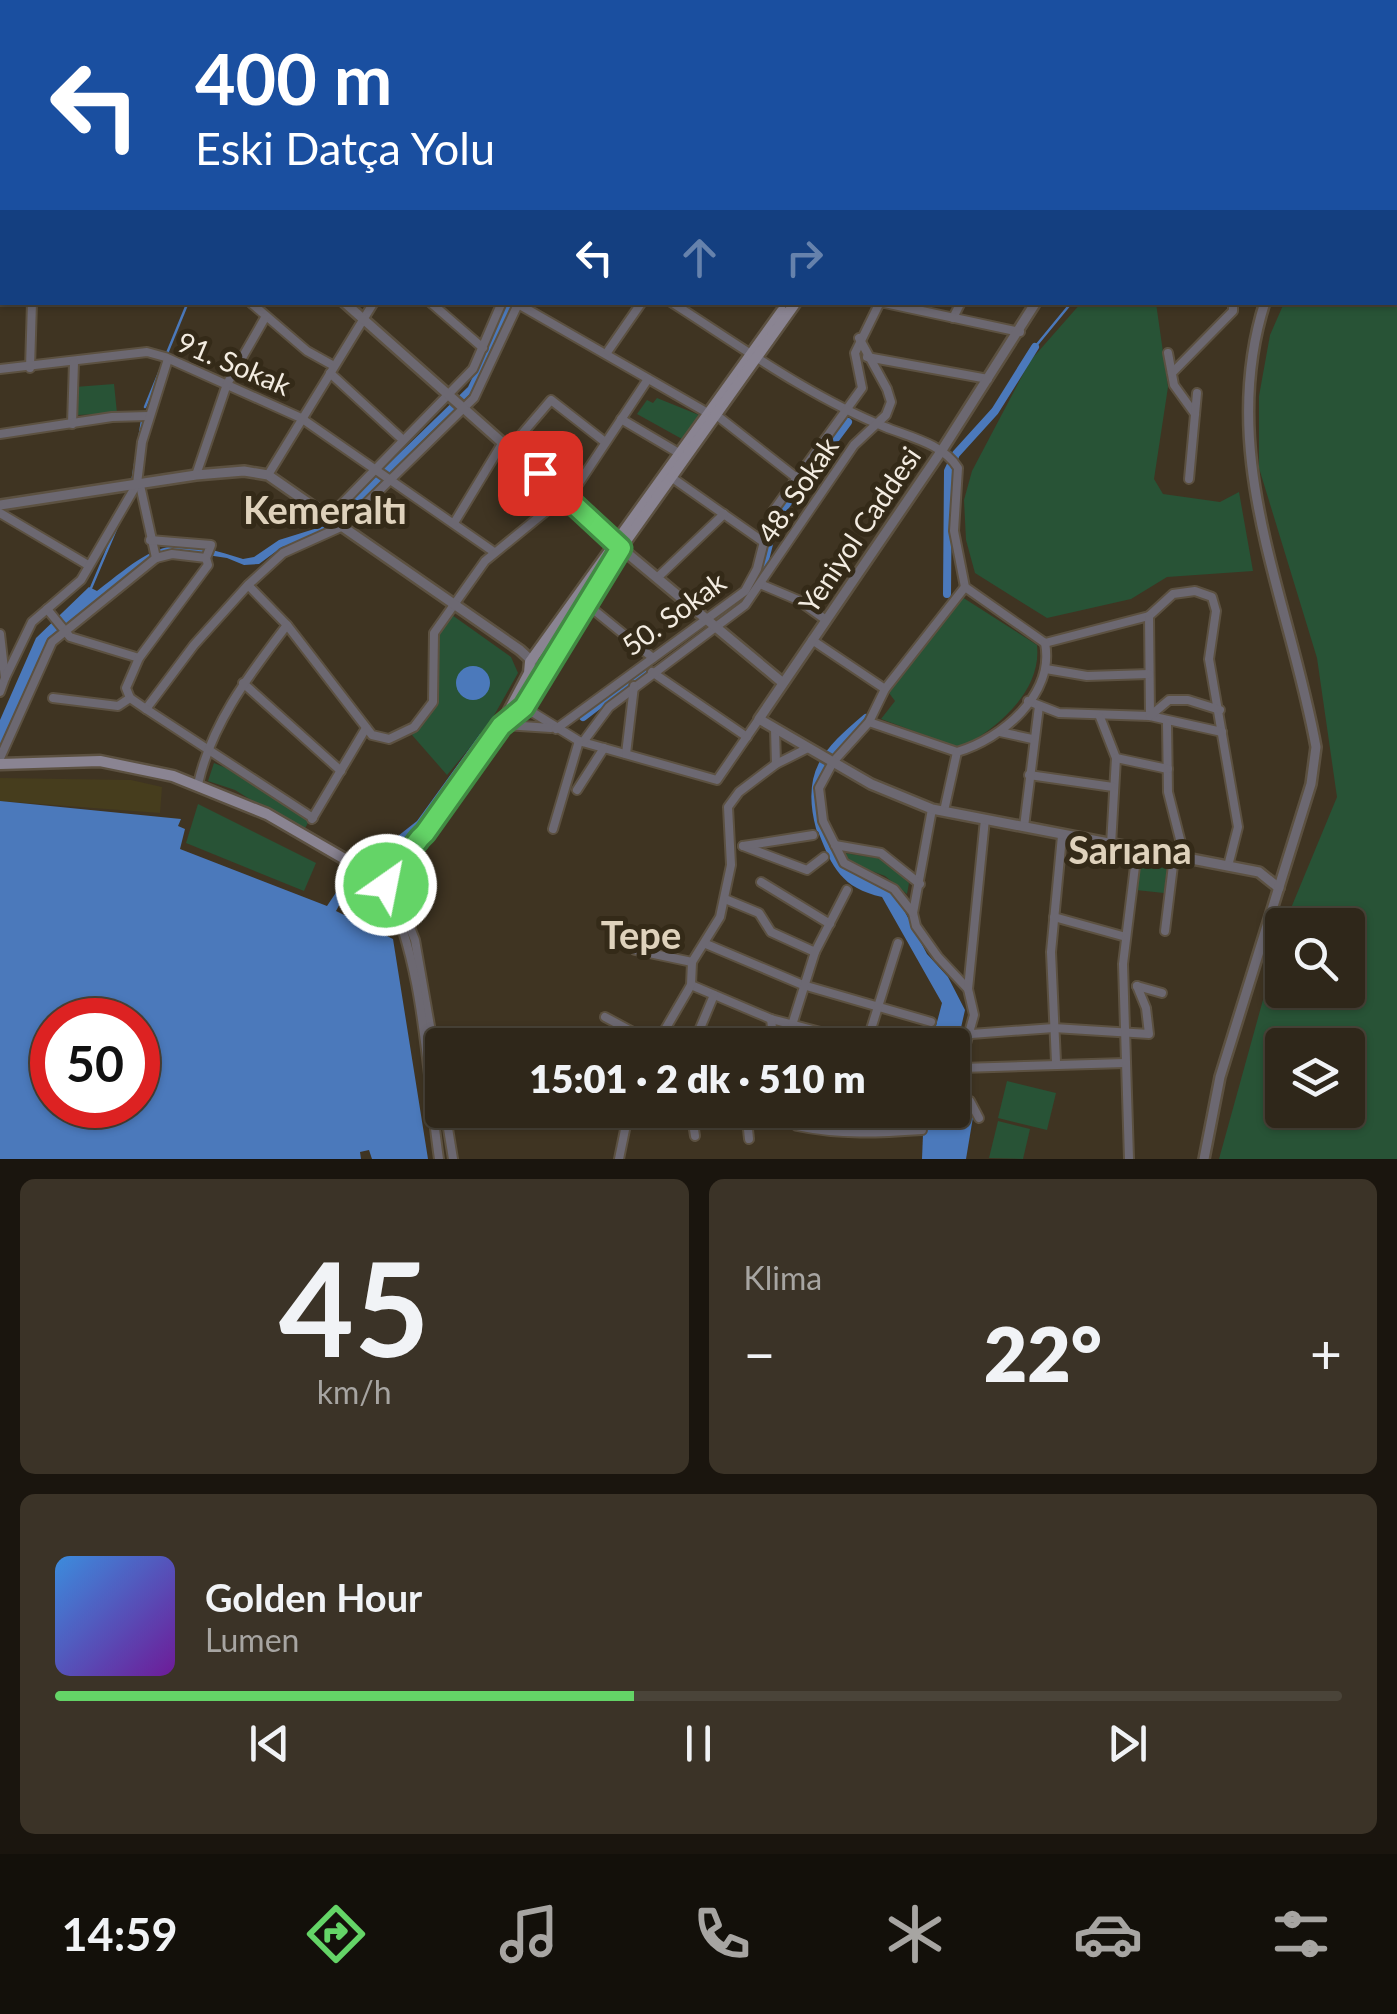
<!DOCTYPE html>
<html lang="tr">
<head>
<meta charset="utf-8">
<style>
	body { margin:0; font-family:Lato,sans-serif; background:#3b3327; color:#f1f3f6; height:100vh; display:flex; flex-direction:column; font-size:38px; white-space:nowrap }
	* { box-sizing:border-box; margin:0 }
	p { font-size:32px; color:#a7a5a2 }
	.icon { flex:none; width:55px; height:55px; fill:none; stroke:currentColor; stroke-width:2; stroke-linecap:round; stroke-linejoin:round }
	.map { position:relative; height:1159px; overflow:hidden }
	.panel { display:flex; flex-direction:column; gap:20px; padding:20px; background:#1a150e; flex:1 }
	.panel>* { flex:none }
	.banner { position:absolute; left:0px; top:0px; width:1398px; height:305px; box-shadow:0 2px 8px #0004,0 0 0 2px #4a4439; background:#1a4fa0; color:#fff; overflow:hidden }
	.tools { position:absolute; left:1265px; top:908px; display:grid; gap:20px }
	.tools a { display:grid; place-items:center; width:100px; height:100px; border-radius:10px; background:#2f271a; box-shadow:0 2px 8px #0004,0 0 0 2px #4a4439; font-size:50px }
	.speed { position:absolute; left:30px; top:998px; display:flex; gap:20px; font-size:50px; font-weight:700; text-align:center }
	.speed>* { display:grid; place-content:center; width:130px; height:130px; border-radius:50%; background:#2f271a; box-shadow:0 2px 8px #0004,0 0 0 2px #4a4439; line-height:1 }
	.speed .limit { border:15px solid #d22; background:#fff; color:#111 }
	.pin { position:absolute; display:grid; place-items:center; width:85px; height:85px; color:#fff; margin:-42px; border-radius:20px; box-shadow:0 5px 15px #0006 }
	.me { position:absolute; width:110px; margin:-55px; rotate:33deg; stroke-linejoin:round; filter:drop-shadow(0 0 8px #0008) }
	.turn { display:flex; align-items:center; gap:35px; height:210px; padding:0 30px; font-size:45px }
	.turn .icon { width:130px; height:130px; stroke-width:2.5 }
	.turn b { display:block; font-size:70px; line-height:85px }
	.lanes { display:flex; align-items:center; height:95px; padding:0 30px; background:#0003; justify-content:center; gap:50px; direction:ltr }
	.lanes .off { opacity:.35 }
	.big { font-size:75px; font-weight:800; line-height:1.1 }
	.panel .widget { flex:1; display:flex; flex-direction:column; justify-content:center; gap:15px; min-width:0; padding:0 35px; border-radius:15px; background:#3b3327 }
	.panel .dial { align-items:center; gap:0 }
	.dial b { font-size:130px; line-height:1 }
	.song { display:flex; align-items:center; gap:30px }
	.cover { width:120px; height:120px; border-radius:15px; background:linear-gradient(135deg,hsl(210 70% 55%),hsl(280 70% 35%)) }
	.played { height:10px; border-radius:5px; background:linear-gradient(90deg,#64d467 45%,#4a4439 45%) }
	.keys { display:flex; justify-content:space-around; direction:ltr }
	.heat { display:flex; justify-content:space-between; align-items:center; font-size:55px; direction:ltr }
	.panel .tiles { flex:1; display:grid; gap:20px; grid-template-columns:1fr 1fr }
	.widget:last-child { grid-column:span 2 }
	.trip { position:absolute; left:425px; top:1028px; width:545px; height:100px; border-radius:10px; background:#2f271a; box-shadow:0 2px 8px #0004,0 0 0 2px #4a4439; font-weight:800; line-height:100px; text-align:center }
	.tabs { display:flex; height:160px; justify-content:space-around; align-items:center; background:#13100a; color:#a7a5a2 }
	.tabs .icon { width:70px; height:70px }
	.tabs .current { color:#64d467 }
	.tabs b { font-size:45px; color:#f1f3f6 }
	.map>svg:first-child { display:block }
	.green { fill:#285336; fill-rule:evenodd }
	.sand { fill:#463d1d }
	.water { fill:#4b79bb; fill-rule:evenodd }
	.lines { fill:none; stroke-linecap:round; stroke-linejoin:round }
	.stream { stroke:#4b79bb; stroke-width:2.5 }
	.canal { stroke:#4b79bb; stroke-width:8 }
	.minor-casing { stroke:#5c5141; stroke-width:12 }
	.tertiary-casing { stroke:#5c5141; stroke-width:14 }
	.secondary-casing { stroke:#5c5141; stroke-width:15 }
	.trunk-casing { stroke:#5c5141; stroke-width:16 }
	.minor { stroke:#6c6871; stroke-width:8 }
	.tertiary { stroke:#6c6871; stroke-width:9 }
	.secondary { stroke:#8a8492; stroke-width:10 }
	.trunk { stroke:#aca2b6; stroke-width:11 }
	.route-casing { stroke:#418a43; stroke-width:25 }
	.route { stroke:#64d467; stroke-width:18 }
	.labels { text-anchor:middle; stroke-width:10; stroke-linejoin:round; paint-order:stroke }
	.street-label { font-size:28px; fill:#f3ece1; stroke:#342a18 }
	.district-label { font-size:38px; font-weight:bold; fill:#dfd2bc; stroke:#342a18 }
</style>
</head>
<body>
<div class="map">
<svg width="1397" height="1159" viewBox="0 0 1397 1159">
	<rect width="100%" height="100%" fill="#3f3422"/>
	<g class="green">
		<path d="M1397,213v946h-178l63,-228v59h66v-65h-64l53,-128 -20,-139 -58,-190v-72l11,-61 14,-32 111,-1zM1282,1045h66v65h-66z"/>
		<path d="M1081,303h75l12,84 -14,92 9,15 57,8 19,-10 14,79 -86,6 -36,22 -84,19 -72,-45 -9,-33 -2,-40 8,-29 58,-110z"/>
		<path d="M114,384l3,29 -39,2 -3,-28z"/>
		<path d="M657,398l42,17 -17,24 -45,-25 10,-14 6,3z"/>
		<path d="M962,597l75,48c5,46 -39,83 -77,103l-79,-29 14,-18 -6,-8z"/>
		<path d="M452,615l59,42 7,16 -30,53 -41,49 -35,-40 26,-32 -4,-64z"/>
		<path d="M214,763l34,14 62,42 -7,13 -68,-42 -27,-9z"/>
		<path d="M198,804l118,59 -12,28 -118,-48z"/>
		<path d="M844,853l39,6 26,24 -2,11 -22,-18 -35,-13z"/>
		<path d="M1141,855l27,4 -4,34 -28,-3z"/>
		<path d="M1007,1081l49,12 -9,37 -49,-12z"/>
		<path d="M998,1121l32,8 -7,30 -34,-1z"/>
	</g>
	<path class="sand" d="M0,778l131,2 31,7 -2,26 -160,-12z"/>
	<g class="water">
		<path d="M507,303h8l-33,79 -135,133 -7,-4 128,-124z"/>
		<path d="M324,526l3,8 -45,13 -23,17 -15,1 -17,-7 -53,-8 -23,8 -103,80 -48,107v-25l36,-82 53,-51 8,4c60,-47 70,-57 146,-32l11,-2 25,-17z"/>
		<circle cx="473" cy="683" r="17"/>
		<path d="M480,734l4,4 -63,86 -46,38 -5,-4 47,-37z"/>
		<path d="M0,801l181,18 -3,7 7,3 -5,20 147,57 18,-27 5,6 -14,26 57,28 35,220h-56l-3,-9 -9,2 1,7h-361zM52,1020h86v85h-86z"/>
		<path d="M823,827l15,35 57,31 32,61 21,23 17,33 -12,53 -1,-18h-21l11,-42 -60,-106c-40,-9 -50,-29 -64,-66z"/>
		<path d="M953,1108l20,9 -7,42h-44l2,-49z"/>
	</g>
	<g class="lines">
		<g class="stream">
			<path d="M757,0l1,2"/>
			<path d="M1395,192l2,-1"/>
			<path d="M1035,347l37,-45"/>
			<path d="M145,407l43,-105"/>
			<path d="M132,483l10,-62"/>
			<path d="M91,588l28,-66"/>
		</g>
		<g class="canal">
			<path d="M1190,2l2,-2"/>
			<path d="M947,594l1,-123 8,-17 39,-43 40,-64"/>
			<path d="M713,619l27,-17 13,-17 9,-13 13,-52 73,-98"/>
			<path d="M583,717l64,-49"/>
			<path d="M820,828c-15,-55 6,-76 46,-110"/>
		</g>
		<g class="minor-casing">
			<g id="minor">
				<path d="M532,0l6,2"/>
				<path d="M911,0l5,2"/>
				<path d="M1250,0l2,2"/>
				<path d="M1317,0l2,2"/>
				<path d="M768,1l7,1"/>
				<path d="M70,2v-2"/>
				<path d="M139,2v-2"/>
				<path d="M200,2l1,-2"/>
				<path d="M495,2l1,-2"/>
				<path d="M570,2l2,-2"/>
				<path d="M992,2l2,-2"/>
				<path d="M1055,2l1,-2"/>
				<path d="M1183,2l2,-2"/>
				<path d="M1204,2l3,-2"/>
				<path d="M1395,36l2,-2"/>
				<path d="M0,84l2,2"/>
				<path d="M0,176l2,1"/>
				<path d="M0,202l2,-5"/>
				<path d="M250,302l57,49 27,15"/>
				<path d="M430,302l53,46"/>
				<path d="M671,302c69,44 139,95 214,125 25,10 58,17 73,41l-4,63 11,56 80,56 104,-27 24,-22 22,-3 17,6 4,14 -7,48 29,168 -10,39"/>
				<path d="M518,304l188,108"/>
				<path d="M953,318l8,-16"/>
				<path d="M608,351l34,-49"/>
				<path d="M1168,353l6,32 21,29"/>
				<path d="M867,357l121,22"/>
				<path d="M30,368l2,-66"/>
				<path d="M0,369l147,-17 18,5 136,61 193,134"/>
				<path d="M330,373l73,67"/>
				<path d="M1172,373l61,-62v-9"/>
				<path d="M715,414l83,65"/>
				<path d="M621,419l56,33"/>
				<path d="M72,424l2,-62"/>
				<path d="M0,434l112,-17 37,-1"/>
				<path d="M510,448l41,-48 54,42"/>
				<path d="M196,475l31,-91 39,-68"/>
				<path d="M268,475l106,-173"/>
				<path d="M671,477l91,64"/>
				<path d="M1189,479l8,-86"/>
				<path d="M140,485l16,73"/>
				<path d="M0,513l88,52"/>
				<path d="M330,516l143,-147 29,-67"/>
				<path d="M454,523l49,-81"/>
				<path d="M150,540l61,5 -5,13"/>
				<path d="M657,578l67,-64"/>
				<path d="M760,584l38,16 28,20"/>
				<path d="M248,585l39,40 85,110 17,4 25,-12 19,-25 1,-69 51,-72 76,-62 8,-1 79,-119"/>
				<path d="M584,602l69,56"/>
				<path d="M47,609l23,28 69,21"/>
				<path d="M1149,616l1,100"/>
				<path d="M0,634l5,44 -5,14"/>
				<path d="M812,640l73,49"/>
				<path d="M1046,669l41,7 62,-2"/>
				<path d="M652,672l95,65"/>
				<path d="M5,678l27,-56 49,-42 56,-96 5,-42 26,-83"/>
				<path d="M243,683l98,88"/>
				<path d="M53,698l65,8 12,-8"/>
				<path d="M1028,701l31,12 91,3 72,16"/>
				<path d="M524,707l55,34 138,39 42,-61"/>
				<path d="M146,709l48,-64 54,-60 35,-32 60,-27 131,-128 45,-96"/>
				<path d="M1150,716l19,-16h19l32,10"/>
				<path d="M1100,717l16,41 -5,87"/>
				<path d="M869,722l88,30"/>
				<path d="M1167,723l1,69 17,67"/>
				<path d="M506,725l45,3"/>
				<path d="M556,729l189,-138 12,-22 14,-55 91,-126 -7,-35 25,-51 140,30"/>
				<path d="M775,729l1,35"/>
				<path d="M1000,732l32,7"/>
				<path d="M583,742l26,-35 136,-102 109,-160 32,-30 5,-13 -4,-13 -28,-51"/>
				<path d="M626,754l8,-68"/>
				<path d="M0,758l52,-116 104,-84 16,-4 34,4 2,7 -69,93 -13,30 4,10 16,11 167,109"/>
				<path d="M1116,758l52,11"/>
				<path d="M1029,775l84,12"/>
				<path d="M198,784c14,-62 52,-110 89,-159"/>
				<path d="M577,790l27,-42"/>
				<path d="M932,809l-19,104 3,13 22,31 30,32 6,26 -22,79"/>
				<path d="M944,811l13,-59c45,-13 98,-58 88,-109"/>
				<path d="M312,819l54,-91"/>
				<path d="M1024,827l15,-121"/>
				<path d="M553,829l26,-88"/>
				<path d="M835,845l46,8 39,31"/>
				<path d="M743,846l64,24 17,-13"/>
				<path d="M743,846l70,-11"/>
				<path d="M392,882l23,58 27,155"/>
				<path d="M761,882l69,42"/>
				<path d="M385,885c40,82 41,185 54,274"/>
				<path d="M725,899l34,14 12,19 44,20"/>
				<path d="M913,913l-19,-24 -50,-26 -21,-42 -4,-33 14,-26 36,-40 16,-33 80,-102"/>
				<path d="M1054,917l72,20"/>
				<path d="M1165,931l9,-74"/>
				<path d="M706,944l97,41 128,37"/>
				<path d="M635,950l57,12"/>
				<path d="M691,985l80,34 95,25"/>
				<path d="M1137,986l25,7"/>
				<path d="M968,989l17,-170"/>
				<path d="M605,1017l52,28"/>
				<path d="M771,1019l3,26"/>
				<path d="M792,1025l23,-73 32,-62"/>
				<path d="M971,1034l83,-6 95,6 -3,-26 -9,-22"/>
				<path d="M656,1045l35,-60 1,-23 28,-45 11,-52 -3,-58 11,-15 37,-28 30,-15"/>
				<path d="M693,1045l21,-50"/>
				<path d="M866,1045l32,-102"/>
				<path d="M1056,1062l-5,-110 11,-116"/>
				<path d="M961,1068l164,-5"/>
				<path d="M952,1095l18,6 9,17"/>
				<path d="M445,1110l8,49"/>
				<path d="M691,1110l4,26"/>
				<path d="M746,1110l3,29"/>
				<path d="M795,1110l2,16c43,9 82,7 125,4"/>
				<path d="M626,1124l142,-14"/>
				<path d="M619,1159l10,-49"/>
				<path d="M1129,1159l-6,-195 14,-114"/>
			</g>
		</g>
		<g class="tertiary-casing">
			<g id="tertiary">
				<path d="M0,1l2,2"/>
				<path d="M832,2l1,-2"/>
				<path d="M1136,2v-2"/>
				<path d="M1395,120l2,-3"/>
				<path d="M344,302l277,246 162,135"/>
				<path d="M1036,302l-94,148 -183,269 112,65 61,25 327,63 20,16"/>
				<path d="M0,505l196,-30 48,-4 24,4 252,175 25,23"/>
				<path d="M1204,1159l16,-82 91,-293 5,-37c-27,-150 -100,-292 -51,-445"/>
			</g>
		</g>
		<g class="secondary-casing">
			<g id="secondary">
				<path d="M501,726l28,-53 1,-11 252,-351"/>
				<path d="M0,764l100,-3 73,15 94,38 107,62"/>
				<path d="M384,863l8,3 3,8 -10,11 -10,-5 1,-12 30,-19"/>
				<path d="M395,874c14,-26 33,-45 51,-69 25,-34 45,-70 78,-98l97,-159 175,-246"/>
			</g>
		</g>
		<g class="trunk-casing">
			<g id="trunk">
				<path d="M274,0l6,2"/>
				<path d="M316,0l6,2"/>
				<path d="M1331,2l3,-2"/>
				<path d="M1347,2l4,-2"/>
			</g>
		</g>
		<use href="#minor" class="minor"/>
		<use href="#tertiary" class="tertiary"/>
		<use href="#secondary" class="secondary"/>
		<use href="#trunk" class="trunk"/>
	</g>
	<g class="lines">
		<g class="route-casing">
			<path id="route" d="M386,885c16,-10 22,-38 39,-52l76,-107 23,-19 97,-159 -81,-75"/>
		</g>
		<use href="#route" class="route"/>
	</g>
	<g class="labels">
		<g class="street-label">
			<text transform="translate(234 364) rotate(23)" y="10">91. Sokak</text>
			<text transform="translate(798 490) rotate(-56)" y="10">48. Sokak</text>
			<text transform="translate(860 530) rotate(-56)" y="10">Yeniyol Caddesi</text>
			<text transform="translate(674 614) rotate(-36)" y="10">50. Sokak</text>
		</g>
		<g class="district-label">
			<text x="325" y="524">Kemeraltı</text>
			<text x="1130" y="864">Sarıana</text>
			<text x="641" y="949">Tepe</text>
		</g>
	</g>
</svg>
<div class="tools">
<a><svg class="icon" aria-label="search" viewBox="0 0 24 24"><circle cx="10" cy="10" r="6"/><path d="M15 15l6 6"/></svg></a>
<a><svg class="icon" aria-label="layers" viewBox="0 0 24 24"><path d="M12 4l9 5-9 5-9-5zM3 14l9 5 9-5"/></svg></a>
</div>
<div class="speed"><div class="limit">50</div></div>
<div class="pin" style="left:540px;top:473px;background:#d93025"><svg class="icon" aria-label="arrive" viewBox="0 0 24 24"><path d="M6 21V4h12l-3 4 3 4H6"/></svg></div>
<svg class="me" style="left:386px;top:885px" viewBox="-20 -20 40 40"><circle r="17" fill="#64d467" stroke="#fff" stroke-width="3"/><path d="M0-11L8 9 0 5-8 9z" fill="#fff"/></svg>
<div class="trip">15:01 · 2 dk · 510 m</div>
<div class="banner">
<div class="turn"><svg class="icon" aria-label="left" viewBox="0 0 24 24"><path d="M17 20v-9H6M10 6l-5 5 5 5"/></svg><div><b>400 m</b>Eski Datça Yolu</div></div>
<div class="lanes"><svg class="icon" aria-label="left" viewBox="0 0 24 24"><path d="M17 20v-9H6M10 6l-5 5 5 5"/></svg><svg class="icon off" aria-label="ahead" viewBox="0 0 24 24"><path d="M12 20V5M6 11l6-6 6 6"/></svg><svg class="icon off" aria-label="right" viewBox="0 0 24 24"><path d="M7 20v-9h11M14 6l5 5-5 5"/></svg></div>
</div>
</div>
<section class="panel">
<div class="tiles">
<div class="widget dial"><b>45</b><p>km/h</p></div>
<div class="widget"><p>Klima</p>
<div class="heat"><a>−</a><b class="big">22°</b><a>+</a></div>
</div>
<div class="widget">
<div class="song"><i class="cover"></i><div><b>Golden Hour</b><p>Lumen</p></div></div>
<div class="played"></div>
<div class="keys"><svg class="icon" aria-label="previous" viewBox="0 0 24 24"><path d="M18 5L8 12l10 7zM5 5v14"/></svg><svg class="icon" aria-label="pause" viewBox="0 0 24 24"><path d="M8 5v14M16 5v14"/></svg><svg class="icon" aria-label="next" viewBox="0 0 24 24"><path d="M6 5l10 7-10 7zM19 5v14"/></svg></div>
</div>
</div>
</section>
<nav class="tabs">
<b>14:59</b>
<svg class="icon current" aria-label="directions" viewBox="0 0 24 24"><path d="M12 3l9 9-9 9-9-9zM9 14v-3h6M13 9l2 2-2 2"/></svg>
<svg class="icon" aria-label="music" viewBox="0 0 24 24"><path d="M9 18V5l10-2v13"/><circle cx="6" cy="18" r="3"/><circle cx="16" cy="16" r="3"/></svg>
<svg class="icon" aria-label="phone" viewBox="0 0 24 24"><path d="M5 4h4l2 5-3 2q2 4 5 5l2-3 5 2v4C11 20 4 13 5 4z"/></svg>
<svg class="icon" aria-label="climate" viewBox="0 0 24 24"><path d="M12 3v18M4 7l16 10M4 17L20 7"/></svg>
<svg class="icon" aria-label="car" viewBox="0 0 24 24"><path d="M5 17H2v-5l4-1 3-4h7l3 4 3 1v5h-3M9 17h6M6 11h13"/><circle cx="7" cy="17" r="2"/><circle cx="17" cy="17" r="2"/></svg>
<svg class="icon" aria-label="filters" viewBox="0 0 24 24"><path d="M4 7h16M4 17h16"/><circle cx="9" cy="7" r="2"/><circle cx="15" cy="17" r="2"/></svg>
</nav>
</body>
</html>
